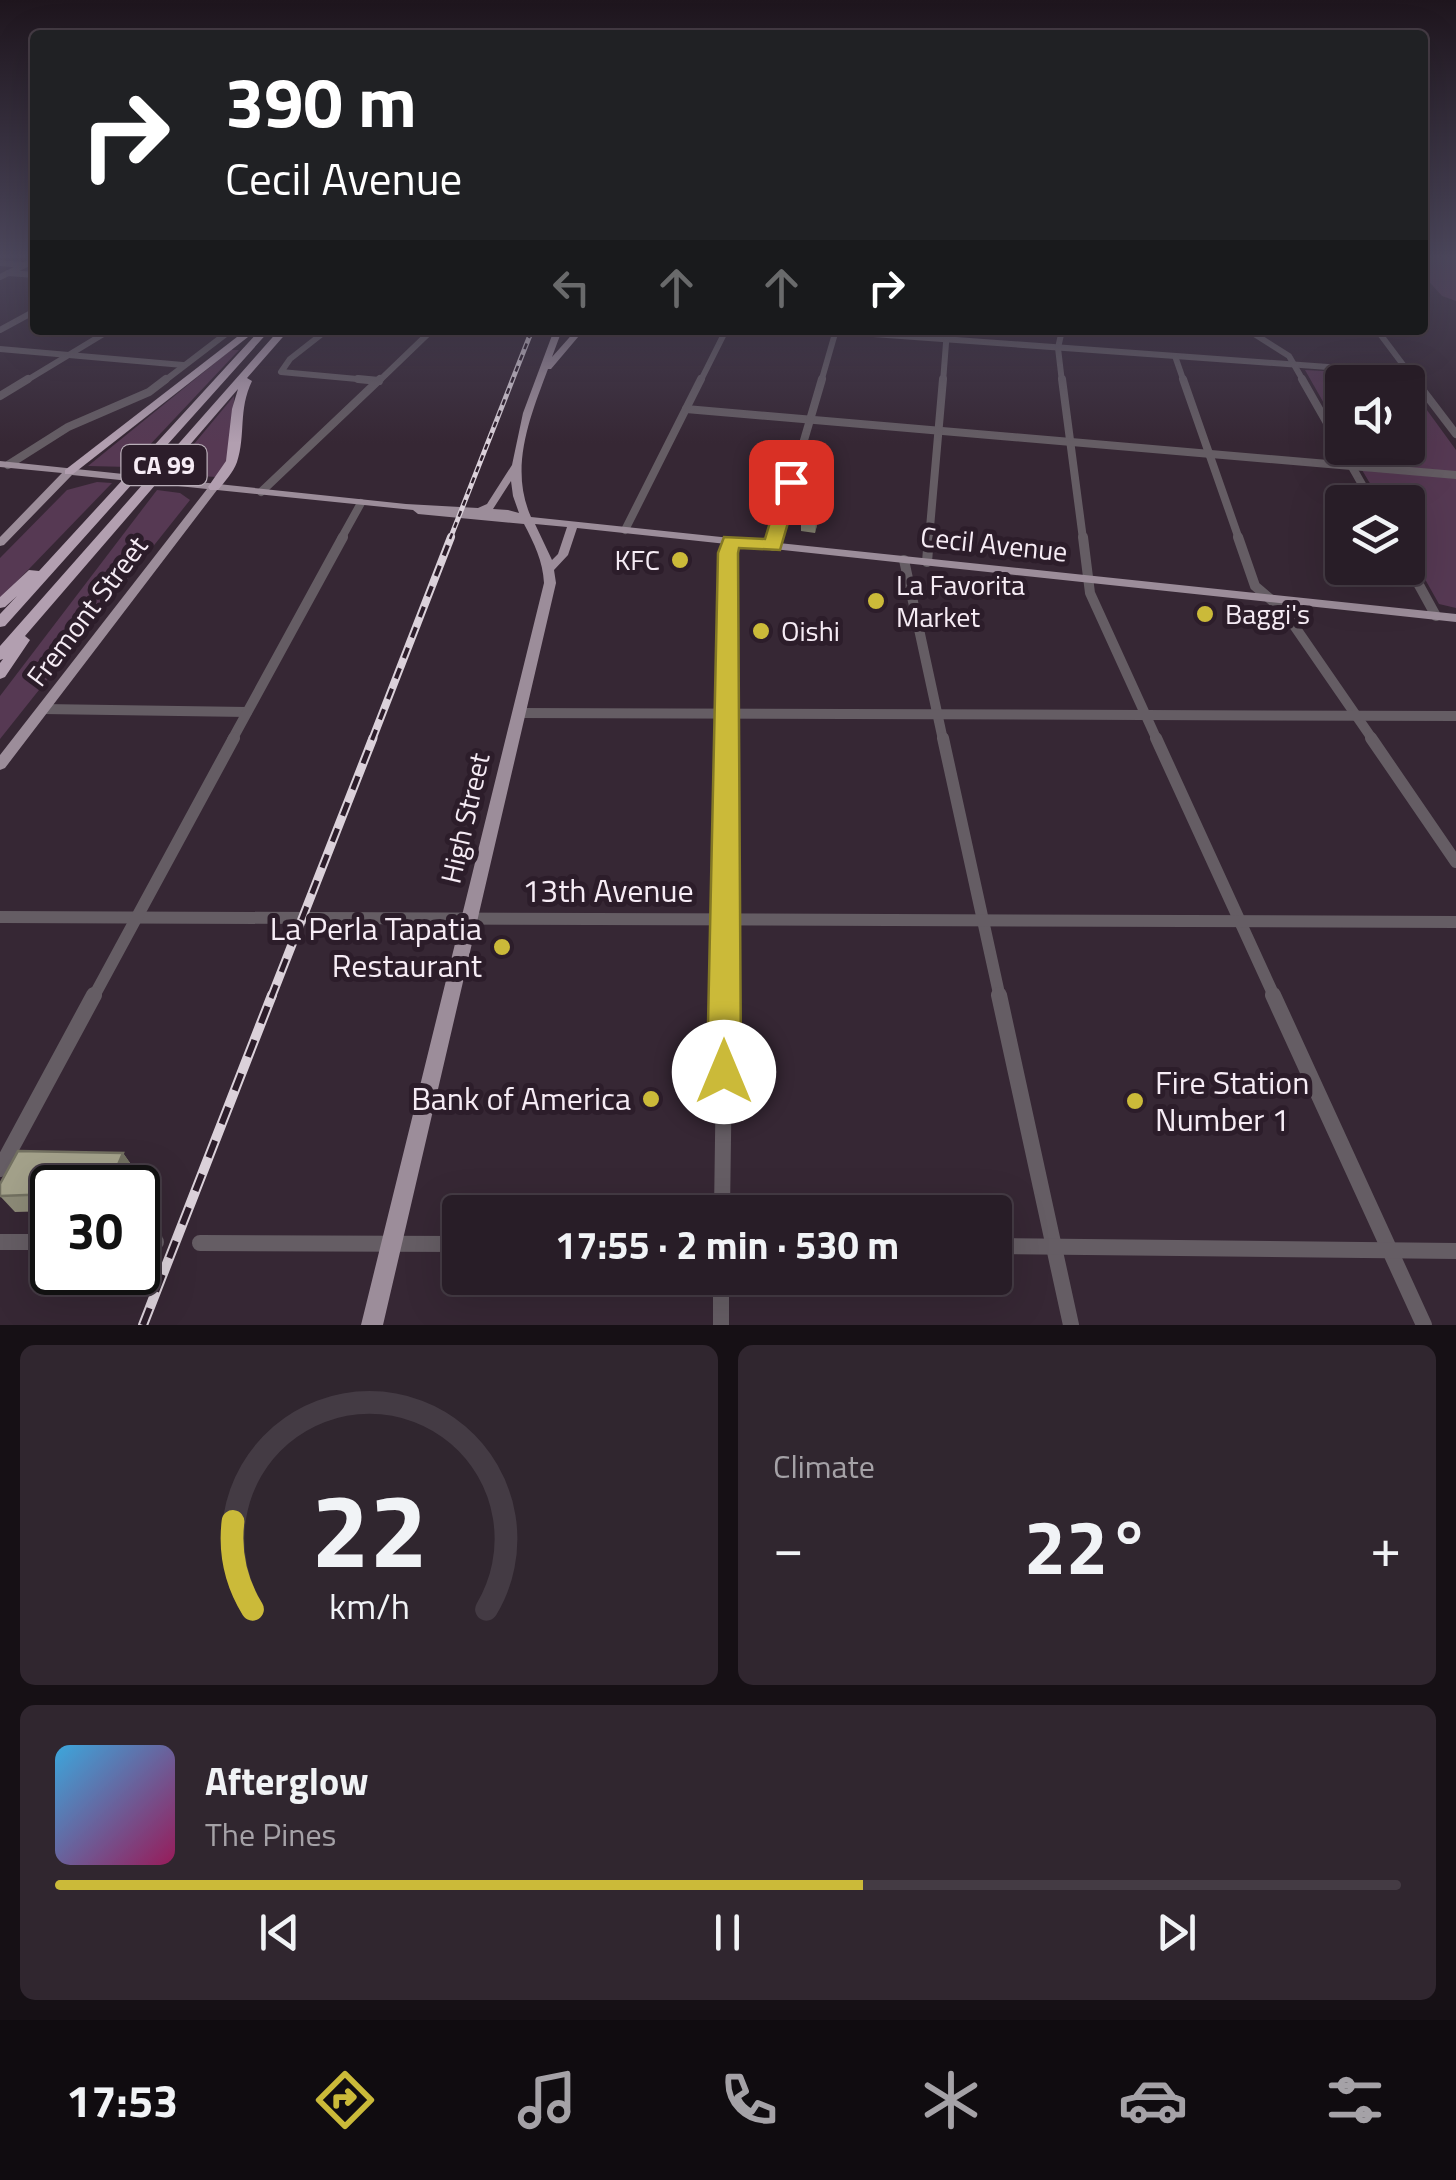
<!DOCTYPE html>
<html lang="en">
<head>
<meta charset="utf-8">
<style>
	body { margin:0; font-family:"Titillium Web",sans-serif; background:#30262f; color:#f1f3f6; height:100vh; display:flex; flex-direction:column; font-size:38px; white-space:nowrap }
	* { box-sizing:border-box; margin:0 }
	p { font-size:32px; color:#a5a2a7 }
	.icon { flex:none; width:55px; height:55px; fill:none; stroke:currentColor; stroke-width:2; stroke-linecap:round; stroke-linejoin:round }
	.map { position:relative; height:1325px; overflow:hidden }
	.sheet { display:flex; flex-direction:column; gap:20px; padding:20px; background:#161015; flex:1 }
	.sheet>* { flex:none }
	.top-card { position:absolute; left:30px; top:30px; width:1398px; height:305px; border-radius:10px; box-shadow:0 10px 40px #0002,0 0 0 2px #443b44; background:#202124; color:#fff; overflow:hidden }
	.tools { position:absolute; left:1325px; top:365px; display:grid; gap:20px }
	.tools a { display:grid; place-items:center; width:100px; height:100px; border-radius:10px; background:#281d27; box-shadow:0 10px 40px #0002,0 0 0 2px #443b44; font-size:50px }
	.speed { position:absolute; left:30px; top:1165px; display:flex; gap:20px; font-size:50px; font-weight:700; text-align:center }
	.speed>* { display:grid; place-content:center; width:130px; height:130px; border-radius:50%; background:#281d27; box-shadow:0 10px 40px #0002,0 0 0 2px #443b44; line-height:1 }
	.speed .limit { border:5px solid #111; border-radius:15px; background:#fff; color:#111 }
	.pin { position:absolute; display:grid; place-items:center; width:85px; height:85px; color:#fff; margin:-42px; border-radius:20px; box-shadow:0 5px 15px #0006 }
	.me { position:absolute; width:110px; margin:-55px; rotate:0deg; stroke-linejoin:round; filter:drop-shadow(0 0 8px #0008) }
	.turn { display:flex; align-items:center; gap:35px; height:210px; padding:0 30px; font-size:45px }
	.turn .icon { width:130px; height:130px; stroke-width:2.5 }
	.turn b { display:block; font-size:70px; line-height:85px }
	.lanes { display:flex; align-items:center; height:95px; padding:0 30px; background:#0003; justify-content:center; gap:50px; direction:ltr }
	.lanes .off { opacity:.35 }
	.big { font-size:75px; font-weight:700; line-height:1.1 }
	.sheet .card { flex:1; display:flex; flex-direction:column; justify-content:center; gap:15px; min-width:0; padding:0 35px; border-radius:15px; background:#30262f }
	.sheet .dial { align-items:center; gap:0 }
	.dial svg { height:260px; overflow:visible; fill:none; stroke:#443b44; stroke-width:7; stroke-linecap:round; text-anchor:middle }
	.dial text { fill:#f1f3f6; stroke:none }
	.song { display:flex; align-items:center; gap:30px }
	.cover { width:120px; height:120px; border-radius:15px; background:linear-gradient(135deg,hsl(200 70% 55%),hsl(330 70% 35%)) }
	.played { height:10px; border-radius:5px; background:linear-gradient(90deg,#cbba39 60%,#443b44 60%) }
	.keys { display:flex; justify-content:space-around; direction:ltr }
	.heat { display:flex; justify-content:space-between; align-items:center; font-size:55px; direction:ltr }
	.sheet .tiles { flex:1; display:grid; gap:20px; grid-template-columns:1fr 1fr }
	.card:last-child { grid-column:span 2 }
	.trip { position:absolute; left:442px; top:1195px; width:570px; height:100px; border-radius:10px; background:#281d27; box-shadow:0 10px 40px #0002,0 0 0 2px #443b44; font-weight:700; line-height:100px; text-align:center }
	.tab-bar { display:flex; height:160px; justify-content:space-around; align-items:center; background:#100c10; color:#a5a2a7 }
	.tab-bar .icon { width:70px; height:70px }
	.tab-bar .active { color:#cbba39 }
	.tab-bar b { font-size:45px; color:#f1f3f6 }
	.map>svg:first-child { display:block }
	.green { fill:#563953 }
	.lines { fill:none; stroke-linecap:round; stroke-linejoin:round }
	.minor-far4 { stroke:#655d64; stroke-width:6 }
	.minor-far3 { stroke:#655d64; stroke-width:8 }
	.minor-far2 { stroke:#655d64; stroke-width:10 }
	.minor-far1 { stroke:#655d64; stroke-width:12 }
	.minor { stroke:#655d64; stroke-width:16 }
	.major { fill:#9c8d9a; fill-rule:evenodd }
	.highway { fill:#b29fb0; fill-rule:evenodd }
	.rail-far3-casing { stroke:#dbd1da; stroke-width:5 }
	.rail-far2-casing { stroke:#dbd1da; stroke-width:8 }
	.rail-far1-casing { stroke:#dbd1da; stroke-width:9 }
	.rail-casing { stroke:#dbd1da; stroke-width:10 }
	.rail-far3 { stroke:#2c1d2a; stroke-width:2.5; stroke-dasharray:6; stroke-linecap:butt }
	.rail-far2 { stroke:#2c1d2a; stroke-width:4; stroke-dasharray:11; stroke-linecap:butt }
	.rail-far1 { stroke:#2c1d2a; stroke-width:5; stroke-dasharray:14; stroke-linecap:butt }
	.rail { stroke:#2c1d2a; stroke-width:6; stroke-dasharray:18; stroke-linecap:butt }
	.wall { fill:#8d8b78 }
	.shaded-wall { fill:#737161 }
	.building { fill:#a4a28b; stroke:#737161; stroke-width:2.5 }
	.route { fill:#cbba39; stroke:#847925; stroke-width:2.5 }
	.poi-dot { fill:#cbba39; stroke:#2c1d2a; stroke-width:4 }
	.labels { text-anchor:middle; stroke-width:10; stroke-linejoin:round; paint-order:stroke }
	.shield { fill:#2c1d2a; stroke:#b9aeb8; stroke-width:2.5 }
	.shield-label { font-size:25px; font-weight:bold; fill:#f6ecf5 }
	.street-label { font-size:28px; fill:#f6ecf5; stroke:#2c1d2a }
	.poi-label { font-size:28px; fill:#f6ecf5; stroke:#2c1d2a; text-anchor:start }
	.near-street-label { font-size:32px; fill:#f6ecf5; stroke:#2c1d2a }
	.near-poi-label { font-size:32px; fill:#f6ecf5; stroke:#2c1d2a; text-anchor:end }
</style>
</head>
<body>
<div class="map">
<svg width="1456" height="1325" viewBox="0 0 1456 1325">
	<rect width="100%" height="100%" fill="#362734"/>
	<g class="green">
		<path d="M1423,257l33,1v43l-14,-5 -19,-21z"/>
		<path d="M231,350h8l-110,117 -41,-1z"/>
		<path d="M1305,370l96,5 5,7h-64v53z"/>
		<path d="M1408,384l48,66v158l-17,-4 -31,-55v-47h-27l-32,-54h59z"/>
		<path d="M234,396l-1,55 -17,26 -47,-3z"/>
		<path d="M97,482l15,1 -112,116v-41l67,-68z"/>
		<path d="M157,490l23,3 10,7 -190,239v-43z"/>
	</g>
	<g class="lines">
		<g class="minor-far4">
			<path d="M0,263l24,2"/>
			<path d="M8,273l27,2"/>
			<path d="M0,277l35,-17"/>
			<path d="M0,330l35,-19"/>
			<path d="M327,330l-37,29 -9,13 98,9"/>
			<path d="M818,330l592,43"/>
			<path d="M1062,330l-4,18 4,34"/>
			<path d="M1248,330l41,26 15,26"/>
			<path d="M1377,330l39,52"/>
			<path d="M0,349l183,16"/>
			<path d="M1175,356l9,26"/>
			<path d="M24,382l86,-52"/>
			<path d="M163,382l68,-52"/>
			<path d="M378,382l54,-52"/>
			<path d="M700,382l26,-52"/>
			<path d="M821,382l15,-52"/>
			<path d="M943,382l4,-52"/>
		</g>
		<g class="minor-far3">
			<path d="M358,379l21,2"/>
			<path d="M1062,379l21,160"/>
			<path d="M1183,379l56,160"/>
			<path d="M1302,379l70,123"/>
			<path d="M1414,379l42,55"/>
			<path d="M0,396l28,-17"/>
			<path d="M686,409l770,66"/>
			<path d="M8,465l60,-38 81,-35 17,-13"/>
			<path d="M261,492l119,-113"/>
			<path d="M625,530l76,-151"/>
			<path d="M341,539l20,-36"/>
			<path d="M775,539l47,-160"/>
			<path d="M929,539l14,-160"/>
		</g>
		<g class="minor-far2">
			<path d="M1083,537l7,56 67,147"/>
			<path d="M1238,537l17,49 29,25 89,129"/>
			<path d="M773,546l3,-9"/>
			<path d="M904,560l39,180"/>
			<path d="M927,562l2,-25"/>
			<path d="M1408,565l28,51"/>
			<path d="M43,709l204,3"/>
			<path d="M518,713l938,3"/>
			<path d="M232,740l111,-203"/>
			<path d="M728,740l2,-198"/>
		</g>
		<g class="minor-far1">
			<path d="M943,738l57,260"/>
			<path d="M1156,738l119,260"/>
			<path d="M1371,738l85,124"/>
			<path d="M0,917l1456,5"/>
			<path d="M93,998l141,-260"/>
			<path d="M725,998l3,-260"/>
		</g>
		<g class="minor">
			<path d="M999,995l72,330"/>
			<path d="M1273,995l151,330"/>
			<path d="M0,1169l94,-174"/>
			<path d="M722,1212l3,-217"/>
			<path d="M0,1242h52"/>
			<path d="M138,1242h18"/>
			<path d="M200,1243l260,1"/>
			<path d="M995,1246l461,5"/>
			<path d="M721,1278v47"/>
		</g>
		<path class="major" d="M554,330h8l-10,27 24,-27h8l-33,39h-3c-18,48 -39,99 -17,148l925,97v8l-879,-94 -9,27 -14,15 2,13 -173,742h-22l183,-742c-1,-22 -10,-40 -20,-59l-106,-10 -5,-4 -196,-20 -212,278 -5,2v-15l207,-266 -135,-14 -68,70 -4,1v-9l62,-64 -62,-6v-6l406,43 72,4 9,-4 25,-39 11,-52zM511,481l2,15 6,17 -11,-3 -15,-1zM535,524l32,3 -9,27 -6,6z"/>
		<g class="highway">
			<path d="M246,330h11l-184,144h-8v-4z"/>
			<path d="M260,330h10l-265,296 -5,1v-13l17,-18 -12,11 -5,1v-11l29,-27 10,1z"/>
			<path d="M279,330h10l-42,48 5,3c-14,29 -6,54 -15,81 -4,11 -12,19 -19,28h-8l-2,-3 18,-26 6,-52 6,-20 -213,247 5,4 -25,37 -5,2v-16l3,-4 -3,1v-14z"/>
		</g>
		<g class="rail-far3-casing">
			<path id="rail-far3" d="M450,539l82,-209"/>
		</g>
		<g class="rail-far2-casing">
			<path id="rail-far2" d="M372,740l79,-203"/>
		</g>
		<g class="rail-far1-casing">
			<path id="rail-far1" d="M271,998l102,-260"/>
		</g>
		<g class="rail-casing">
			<path id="rail" d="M143,1325l129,-330"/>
		</g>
		<use href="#rail-far3" class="rail-far3"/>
		<use href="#rail-far2" class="rail-far2"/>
		<use href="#rail-far1" class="rail-far1"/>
		<use href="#rail" class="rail"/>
	</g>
	<g class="wall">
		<path d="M823,494l-1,11 -7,28 -14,-2v-11z"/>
		<path d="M123,1153l12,17 -8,18h-75v23l-37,1 -15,-16z"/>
	</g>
	<g class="shaded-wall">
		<path d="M823,494l-1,11 -7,28 1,-12z"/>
		<path d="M123,1153l12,17 -8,18h-19z"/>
	</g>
	<g class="building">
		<path d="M807,492l16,2 -7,27 -15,-1z"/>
		<path d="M18,1151l105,2 -15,35h-56v6l-52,2v-12z"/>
	</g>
	<linearGradient id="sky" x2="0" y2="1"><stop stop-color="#1e151d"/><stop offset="0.58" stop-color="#4c475c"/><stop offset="1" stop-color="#4c475c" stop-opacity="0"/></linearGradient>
	<rect width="1456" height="443" fill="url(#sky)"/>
	<path class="route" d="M791,477l9,5 -20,68 -41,-2 -1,5 3,519 -5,12 -12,4 -12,-4 -5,-12 11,-519 6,-16 41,2 17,-57z"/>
	<g class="poi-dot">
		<circle cx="680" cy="560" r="10"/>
		<circle cx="876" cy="601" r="10"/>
		<circle cx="1205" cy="614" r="10"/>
		<circle cx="761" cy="631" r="10"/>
		<circle cx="502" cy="947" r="10"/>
		<circle cx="651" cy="1099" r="10"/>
		<circle cx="1135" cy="1101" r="10"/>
	</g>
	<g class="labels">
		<rect class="shield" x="121.5" y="445" width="85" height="40" rx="8"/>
		<g class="shield-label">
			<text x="164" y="474">CA 99</text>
		</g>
		<g class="street-label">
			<text transform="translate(994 544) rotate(6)" y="10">Cecil Avenue</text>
			<text transform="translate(87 611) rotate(-53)" y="10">Fremont Street</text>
			<text transform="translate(465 818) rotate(-77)" y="10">High Street</text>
		</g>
		<g class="poi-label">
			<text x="660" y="570" text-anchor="end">KFC</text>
			<text x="896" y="595">La Favorita<tspan x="896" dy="32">Market</tspan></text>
			<text x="1225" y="624">Baggi's</text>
			<text x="781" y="641">Oishi</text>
		</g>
		<g class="near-street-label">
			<text x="608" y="902">13th Avenue</text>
		</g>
		<g class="near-poi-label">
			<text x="482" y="940">La Perla Tapatia<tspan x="482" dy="37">Restaurant</tspan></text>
			<text x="1155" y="1094" text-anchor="start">Fire Station<tspan x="1155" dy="37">Number 1</tspan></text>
			<text x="631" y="1110">Bank of America</text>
		</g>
	</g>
</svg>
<div class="tools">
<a><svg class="icon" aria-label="sound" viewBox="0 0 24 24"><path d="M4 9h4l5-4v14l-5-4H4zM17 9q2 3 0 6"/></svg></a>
<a><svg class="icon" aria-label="layers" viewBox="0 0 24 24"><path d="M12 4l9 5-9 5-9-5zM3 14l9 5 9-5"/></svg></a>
</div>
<div class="speed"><div class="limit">30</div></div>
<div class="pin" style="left:791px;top:482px;background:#d93025"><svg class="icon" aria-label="arrive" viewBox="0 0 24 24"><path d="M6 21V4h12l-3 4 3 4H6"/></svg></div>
<svg class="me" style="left:724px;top:1072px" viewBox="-20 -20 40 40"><circle r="19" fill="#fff"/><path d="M0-13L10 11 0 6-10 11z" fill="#cbba39"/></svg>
<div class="trip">17:55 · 2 min · 530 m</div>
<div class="top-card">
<div class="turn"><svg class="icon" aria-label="right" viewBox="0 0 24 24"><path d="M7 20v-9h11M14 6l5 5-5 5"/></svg><div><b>390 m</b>Cecil Avenue</div></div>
<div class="lanes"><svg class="icon off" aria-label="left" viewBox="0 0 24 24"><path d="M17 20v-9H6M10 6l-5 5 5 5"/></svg><svg class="icon off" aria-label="ahead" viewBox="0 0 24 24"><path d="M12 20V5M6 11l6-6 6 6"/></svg><svg class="icon off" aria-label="ahead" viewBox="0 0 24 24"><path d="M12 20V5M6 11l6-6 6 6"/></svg><svg class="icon" aria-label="right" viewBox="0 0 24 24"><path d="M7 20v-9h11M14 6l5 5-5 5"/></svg></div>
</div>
</div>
<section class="sheet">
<div class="tiles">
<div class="card dial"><svg viewBox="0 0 100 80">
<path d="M14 69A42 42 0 1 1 86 69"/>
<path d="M14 69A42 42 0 0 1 8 42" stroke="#cbba39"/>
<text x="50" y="56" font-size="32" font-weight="700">22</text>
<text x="50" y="72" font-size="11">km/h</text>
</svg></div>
<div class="card"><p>Climate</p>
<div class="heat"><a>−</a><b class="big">22°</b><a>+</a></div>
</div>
<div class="card">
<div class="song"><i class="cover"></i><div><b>Afterglow</b><p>The Pines</p></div></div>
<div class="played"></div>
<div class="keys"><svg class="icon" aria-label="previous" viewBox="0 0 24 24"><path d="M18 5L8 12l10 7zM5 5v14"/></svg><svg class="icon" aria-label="pause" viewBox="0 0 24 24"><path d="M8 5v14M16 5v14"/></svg><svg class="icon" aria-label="next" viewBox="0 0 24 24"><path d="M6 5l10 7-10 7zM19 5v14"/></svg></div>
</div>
</div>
</section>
<nav class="tab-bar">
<b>17:53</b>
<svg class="icon active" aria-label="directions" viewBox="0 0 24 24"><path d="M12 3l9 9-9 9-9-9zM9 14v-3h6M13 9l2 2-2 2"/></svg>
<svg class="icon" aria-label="music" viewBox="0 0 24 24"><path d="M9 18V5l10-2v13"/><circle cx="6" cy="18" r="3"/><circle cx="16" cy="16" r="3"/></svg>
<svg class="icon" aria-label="phone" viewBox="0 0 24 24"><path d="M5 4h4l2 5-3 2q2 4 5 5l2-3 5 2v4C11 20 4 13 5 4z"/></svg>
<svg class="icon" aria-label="climate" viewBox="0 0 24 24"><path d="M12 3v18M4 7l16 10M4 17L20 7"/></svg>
<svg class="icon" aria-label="car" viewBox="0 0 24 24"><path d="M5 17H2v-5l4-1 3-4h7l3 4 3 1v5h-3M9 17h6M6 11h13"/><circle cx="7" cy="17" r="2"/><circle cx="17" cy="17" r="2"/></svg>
<svg class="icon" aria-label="filters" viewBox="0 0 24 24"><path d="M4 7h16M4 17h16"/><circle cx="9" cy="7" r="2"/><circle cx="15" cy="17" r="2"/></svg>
</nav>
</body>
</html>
